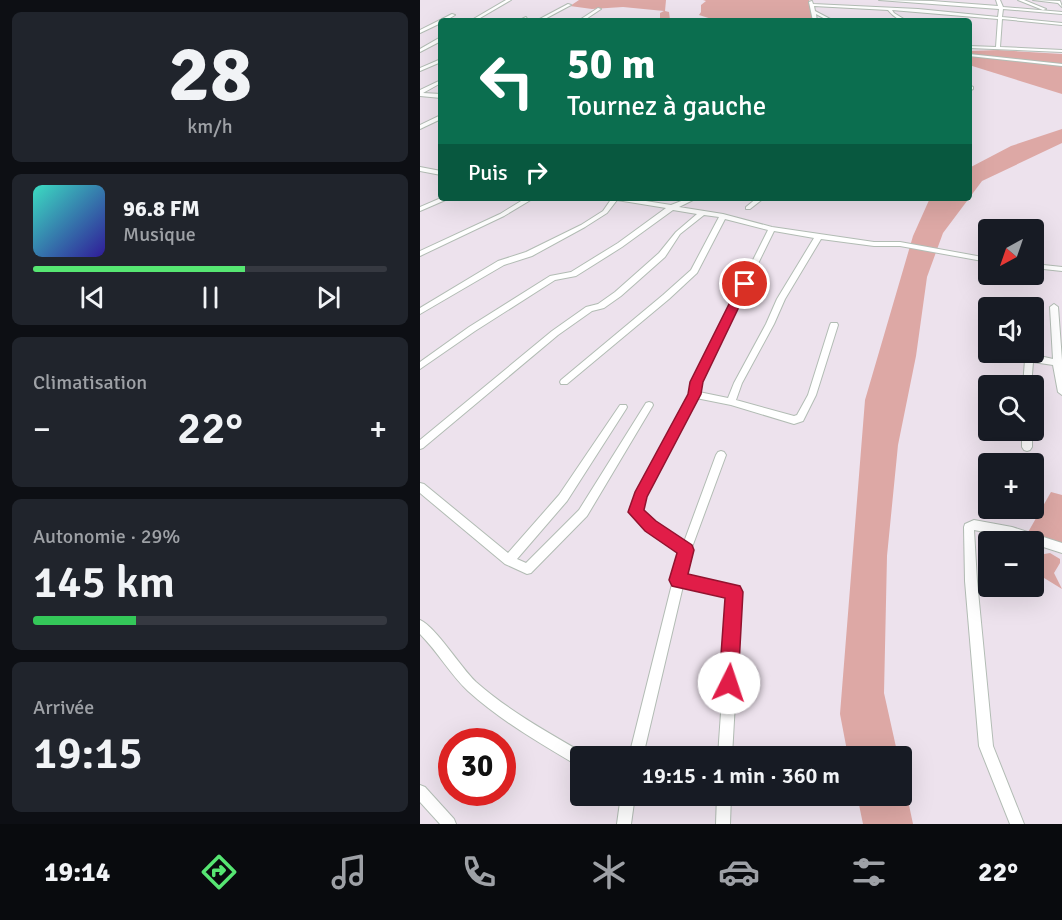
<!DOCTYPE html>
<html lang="fr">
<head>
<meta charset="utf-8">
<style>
	body { margin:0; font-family:Signika,sans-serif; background:#20242c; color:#f1f3f6; height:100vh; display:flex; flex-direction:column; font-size:22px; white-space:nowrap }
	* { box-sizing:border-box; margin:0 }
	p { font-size:20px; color:#9ea1a6 }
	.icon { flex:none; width:33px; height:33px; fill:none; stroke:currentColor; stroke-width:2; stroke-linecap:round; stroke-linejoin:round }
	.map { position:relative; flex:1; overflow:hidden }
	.sheet { display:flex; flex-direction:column; gap:12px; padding:12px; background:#0d0f14; width:420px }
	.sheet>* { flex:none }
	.top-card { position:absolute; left:18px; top:18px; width:534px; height:183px; border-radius:6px; box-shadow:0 6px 24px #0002; background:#0b6e4f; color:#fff; overflow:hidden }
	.needle { width:39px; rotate:220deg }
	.controls { position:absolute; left:558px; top:219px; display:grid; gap:12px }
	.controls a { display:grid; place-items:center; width:66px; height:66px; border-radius:6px; background:#171b24; box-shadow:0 6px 24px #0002; font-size:30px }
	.speed { position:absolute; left:18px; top:728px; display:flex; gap:12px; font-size:30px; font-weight:700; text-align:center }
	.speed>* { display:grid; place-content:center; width:78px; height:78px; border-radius:50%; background:#171b24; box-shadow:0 6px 24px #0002; line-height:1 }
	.speed .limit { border:9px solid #d22; background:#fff; color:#111 }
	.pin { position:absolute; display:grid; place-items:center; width:51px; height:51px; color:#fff; margin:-26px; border:3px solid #fff; border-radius:50%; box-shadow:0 2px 6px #0007 }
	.me { position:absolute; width:66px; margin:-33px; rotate:4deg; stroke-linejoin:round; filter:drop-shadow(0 0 4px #0008) }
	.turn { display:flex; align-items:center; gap:21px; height:126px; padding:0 30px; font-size:27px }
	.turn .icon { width:78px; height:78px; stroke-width:2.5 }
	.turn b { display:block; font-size:42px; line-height:51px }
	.then { display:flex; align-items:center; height:57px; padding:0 30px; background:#0003; gap:12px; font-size:22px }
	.big { font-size:45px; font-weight:600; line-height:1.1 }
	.sheet .tile { flex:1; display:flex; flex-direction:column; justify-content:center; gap:9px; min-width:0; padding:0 21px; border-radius:9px; background:#20242c }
	.sheet .dial { align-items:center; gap:0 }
	.dial b { font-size:78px; line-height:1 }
	.song { display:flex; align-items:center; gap:18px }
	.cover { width:72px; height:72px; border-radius:9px; background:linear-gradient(135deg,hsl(170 70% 55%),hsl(250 70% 35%)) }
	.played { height:6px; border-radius:3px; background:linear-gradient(90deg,#56e672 60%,#363941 60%) }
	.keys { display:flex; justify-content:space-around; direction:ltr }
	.heat { display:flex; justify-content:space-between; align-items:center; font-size:33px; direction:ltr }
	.charge { height:9px; border-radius:4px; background:linear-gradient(90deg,#34c759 29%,#363941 0) }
	.trip { position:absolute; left:150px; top:746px; width:342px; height:60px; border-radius:6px; background:#171b24; box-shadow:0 6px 24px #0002; font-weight:600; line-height:60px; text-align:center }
	.menu { display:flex; height:96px; justify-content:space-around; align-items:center; background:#090b0e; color:#9ea1a6 }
	.menu .icon { width:42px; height:42px }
	.menu .on { color:#56e672 }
	.menu b { font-size:27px; color:#f1f3f6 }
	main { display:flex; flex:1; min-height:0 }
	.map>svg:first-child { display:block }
	.green { fill:#dda8a5 }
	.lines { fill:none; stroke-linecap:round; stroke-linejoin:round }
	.minor-casing { stroke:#b2bcb4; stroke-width:2 }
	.minor { fill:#fff; fill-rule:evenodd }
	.route { fill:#e11d48; stroke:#92132f; stroke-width:1.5 }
</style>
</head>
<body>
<main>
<section class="sheet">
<div class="tile dial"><b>28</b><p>km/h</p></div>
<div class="tile">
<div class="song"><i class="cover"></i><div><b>96.8 FM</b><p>Musique</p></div></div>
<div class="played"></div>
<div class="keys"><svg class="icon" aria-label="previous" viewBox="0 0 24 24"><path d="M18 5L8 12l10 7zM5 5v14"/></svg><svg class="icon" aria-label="pause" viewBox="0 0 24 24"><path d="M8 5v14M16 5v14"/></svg><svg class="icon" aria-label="next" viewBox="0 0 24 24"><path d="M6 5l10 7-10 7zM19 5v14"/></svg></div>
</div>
<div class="tile"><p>Climatisation</p>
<div class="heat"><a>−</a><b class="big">22°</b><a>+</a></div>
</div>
<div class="tile"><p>Autonomie · 29%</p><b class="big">145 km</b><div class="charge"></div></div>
<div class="tile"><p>Arrivée</p><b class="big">19:15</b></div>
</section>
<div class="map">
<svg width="642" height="824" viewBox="0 0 642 824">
	<rect width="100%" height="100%" fill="#ede2ed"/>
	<g class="green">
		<path d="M159,0h87l-1,11 4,1 1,8 -10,1v-8l4,-2 -41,-4 -31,2 -22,-3z"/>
		<path d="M283,0h106l3,7v14h-99l2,-1 -16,-5 2,-3v-7l5,-4z"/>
		<path d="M578,50l64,4v40l-93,-29v-14z"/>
		<path d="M642,129v14l-80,38 -39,52 -16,44 -11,79 -18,89 -11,111 -3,137 14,63h-50l-8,-42 25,-314 48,-164 17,-38h39v-30l42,-22z"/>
		<path d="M631,492l11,3v58l-28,-8v-3l-11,-1z"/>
		<path d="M630,553l10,6v4l-6,10 8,16 -26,-16 -1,-13 4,-5z"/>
		<path d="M482,772l11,52h-50l-6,-29h45z"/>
	</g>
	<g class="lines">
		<g class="minor-casing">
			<g id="minor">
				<path d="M86,0h5l-36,21h-5z"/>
				<path d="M459,0l53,1 66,5 -2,-6h4l3,7 59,5v2l-59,-5 -1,8 60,6v2l-60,-6 -2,28 62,3v2l-93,-4v-2l27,1 2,-28 -106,-9 2,3 13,8c-8,0 -14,-5 -19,-11l-74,-4 1,5 19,10h-5l-13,-7 1,7h-4l-4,-19 3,-1 1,3 105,5 80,8 1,-8z"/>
				<path d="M598,0h6l22,9 -3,1z"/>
				<path d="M613,0l27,1 2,6 -4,-4z"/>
				<path d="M148,4l3,1 -30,16h-5z"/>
				<path d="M178,8l3,1 -18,12h-5z"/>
				<path d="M32,14l3,1 -10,6h-4v2l-21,10v-3z"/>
				<path d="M106,17l1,2 -4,2h-5z"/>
				<path d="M19,38h2v3l-21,11v-3z"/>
				<path d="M549,54l93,10v2l-93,-10z"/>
				<path d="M21,59v3l-21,9v-3z"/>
				<path d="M21,80v3l-18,10 18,1v4l-21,-2v-6z"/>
				<path d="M549,85l4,2v2l-4,2z"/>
				<path d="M21,115v4l-21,10v-4z"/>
				<path d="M0,167l21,4v4l-21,-4z"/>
				<path d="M21,198h9l-30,13v-4z"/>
				<path d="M106,198h8l-30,18 -84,40v-5l80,-37z"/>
				<path d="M192,198h15l44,7 18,-7h8l-18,9 44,7 49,13 102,15h26l88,16v4l-88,-16h-26l-53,-7 -36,60 -11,25 -32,59 -6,17 58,16 3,-1 11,-20 22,-70 1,-2h6l1,2 -22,70 -13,26 -9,3 -63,-19 -35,-7 -51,99 -4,14 13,12 30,19 32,-87 2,-3 3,-1 3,1 2,3 -35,95 -6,26 46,9 4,1 6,9 -9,161h-14l11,-159 -1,-2 -45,-9 -40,170h-14l51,-204 -34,-23 -15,-17 5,-19 54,-99 2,-12 76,-152 -43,-11 -28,54 -28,26 -102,85h-6l-1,-2 1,-2 102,-85 28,-25 28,-53 -15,-2 -24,19 -15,23 -44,39 -17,12 -12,3 -34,24 -135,113 -3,1v-9l132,-109 34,-24 12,-3 17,-12 44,-39 17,-21 21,-18 -24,-4 -51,37 -46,29 -21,4 -80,51 -55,38v-7l49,-35 81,-51 21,-4 47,-29 48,-35 -49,-8 -10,13 -22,14 -53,29 -28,9 -84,49v-6l78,-47 28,-9 55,-27 22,-14zM354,231l40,7 -37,61 -11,25 -32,59 -6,15 -29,-6 1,-10z"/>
				<path d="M337,198h7l-14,11h-4v-2z"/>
				<path d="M614,264l28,3v4l-28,-3z"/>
				<path d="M634,304l4,3 4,53v35l-4,-3 -5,-27 -20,-3 -2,24h-8l2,-26 -17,-6 -1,-2h15l31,7 -3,-52z"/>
				<path d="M229,402l3,1 1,2 -1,2 -65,109 -56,57 -4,1 -22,-10 -85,-71v-10l4,1 84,69 51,-58 61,-90h6l1,2 -1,2 -59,92 -50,58 9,4 53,-53 67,-107z"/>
				<path d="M602,430h10v17l-2,3 -3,1 -3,-1 -2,-3z"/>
				<path d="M554,520l38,7 50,16v10l-28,-9v-2h-7l-15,-5 -38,-7 3,51 16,165 31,78h-14l-31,-78 -14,-165 -1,-54 1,-3z"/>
				<path d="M0,620c17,8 40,47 56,62 33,29 71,50 109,72v2h-5v9l-5,-1c-37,-22 -75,-44 -107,-73 -18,-17 -30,-39 -48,-57z"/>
				<path d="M0,785l5,2 29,32 2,5h-16l-20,-22z"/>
				<path d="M201,795h14l-4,29h-14z"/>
				<path d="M297,795h14l-1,29h-14z"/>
			</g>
		</g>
		<use href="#minor" class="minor"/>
	</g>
	<path class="route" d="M325,280l5,4 -47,98 -2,12 -54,103 -3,13 12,11 36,24 2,5 -6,24 52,12 3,6 -5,91 -3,6 -6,3 -7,-3 -3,-6 6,-85 -53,-12 -3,-6 8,-27 -32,-22 -17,-19 7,-20 53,-98 2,-12 49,-98z"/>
</svg>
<div class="controls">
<a><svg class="needle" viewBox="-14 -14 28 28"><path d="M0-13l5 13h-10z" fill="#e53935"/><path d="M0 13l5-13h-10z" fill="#9ea1a6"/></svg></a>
<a><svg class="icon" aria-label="sound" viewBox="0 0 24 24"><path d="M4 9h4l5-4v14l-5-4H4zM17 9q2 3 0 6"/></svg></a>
<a><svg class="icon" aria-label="search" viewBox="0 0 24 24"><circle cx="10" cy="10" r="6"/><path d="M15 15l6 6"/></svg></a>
<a>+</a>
<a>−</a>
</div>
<div class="speed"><div class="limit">30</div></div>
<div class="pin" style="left:325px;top:284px;background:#d93025"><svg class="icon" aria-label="arrive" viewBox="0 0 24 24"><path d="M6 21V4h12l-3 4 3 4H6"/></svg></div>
<svg class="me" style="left:309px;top:683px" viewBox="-20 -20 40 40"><circle r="19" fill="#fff"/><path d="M0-13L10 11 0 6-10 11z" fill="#e11d48"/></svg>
<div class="trip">19:15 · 1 min · 360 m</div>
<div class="top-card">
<div class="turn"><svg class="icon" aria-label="left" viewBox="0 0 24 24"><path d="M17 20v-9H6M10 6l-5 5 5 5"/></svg><div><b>50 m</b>Tournez à gauche</div></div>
<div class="then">Puis<svg class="icon" aria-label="right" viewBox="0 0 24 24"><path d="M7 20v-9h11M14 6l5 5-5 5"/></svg></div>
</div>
</div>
</main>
<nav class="menu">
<b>19:14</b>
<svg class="icon on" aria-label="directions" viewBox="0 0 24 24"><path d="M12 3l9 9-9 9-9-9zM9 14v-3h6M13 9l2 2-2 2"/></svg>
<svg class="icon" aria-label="music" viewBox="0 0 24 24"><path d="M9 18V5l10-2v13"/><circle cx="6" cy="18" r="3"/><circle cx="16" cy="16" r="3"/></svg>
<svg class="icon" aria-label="phone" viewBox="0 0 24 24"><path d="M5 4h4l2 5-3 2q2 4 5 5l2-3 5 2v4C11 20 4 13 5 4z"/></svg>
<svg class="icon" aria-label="climate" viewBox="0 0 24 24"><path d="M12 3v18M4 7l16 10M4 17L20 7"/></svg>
<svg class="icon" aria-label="car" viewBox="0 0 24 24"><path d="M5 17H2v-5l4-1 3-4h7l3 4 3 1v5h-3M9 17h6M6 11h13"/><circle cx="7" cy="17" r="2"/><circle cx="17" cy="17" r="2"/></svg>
<svg class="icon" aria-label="filters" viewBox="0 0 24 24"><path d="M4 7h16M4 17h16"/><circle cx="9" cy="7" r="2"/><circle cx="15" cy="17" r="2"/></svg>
<b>22°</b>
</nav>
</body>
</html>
